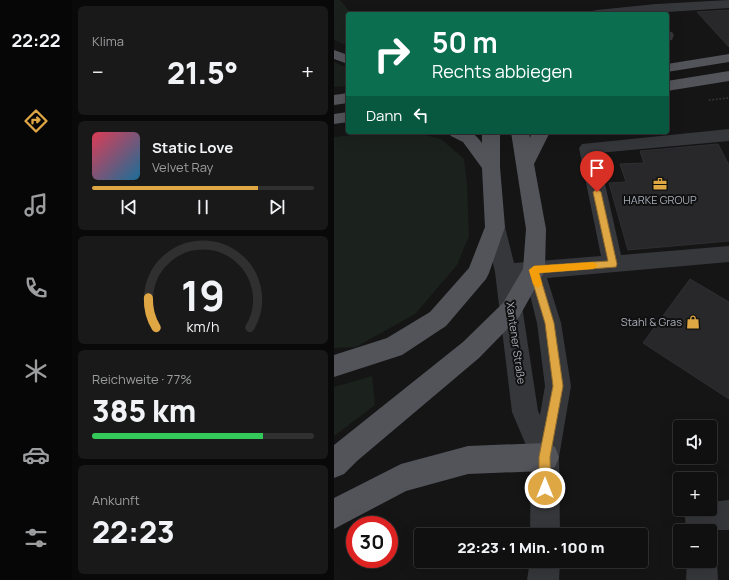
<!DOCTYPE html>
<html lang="de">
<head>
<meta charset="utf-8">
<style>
	body { margin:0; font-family:Manrope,sans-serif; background:#191919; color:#f1f3f6; height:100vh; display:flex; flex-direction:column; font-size:15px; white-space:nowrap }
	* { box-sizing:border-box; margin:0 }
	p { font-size:13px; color:#9c9d9f }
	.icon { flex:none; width:22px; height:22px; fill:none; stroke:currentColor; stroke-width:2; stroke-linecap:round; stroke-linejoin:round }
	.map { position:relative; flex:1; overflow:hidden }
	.drawer { display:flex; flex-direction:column; gap:6px; padding:6px; background:#090909; width:262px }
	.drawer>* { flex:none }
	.banner { position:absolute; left:12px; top:12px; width:323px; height:122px; border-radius:4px; box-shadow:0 4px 16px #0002,0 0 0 1px #303030; background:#0b6e4f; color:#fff; overflow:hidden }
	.controls { position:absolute; left:339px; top:420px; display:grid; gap:8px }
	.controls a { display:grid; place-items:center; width:44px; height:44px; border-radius:4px; background:#101010; box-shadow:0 4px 16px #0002,0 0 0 1px #303030; font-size:20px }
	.speed { position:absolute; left:12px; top:516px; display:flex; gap:8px; font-size:20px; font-weight:700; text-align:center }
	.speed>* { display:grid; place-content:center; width:52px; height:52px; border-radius:50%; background:#101010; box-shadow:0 4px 16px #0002,0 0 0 1px #303030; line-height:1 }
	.speed .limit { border:6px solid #d22; background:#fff; color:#111 }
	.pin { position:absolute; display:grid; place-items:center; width:34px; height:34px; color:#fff; margin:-41px -17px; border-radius:50% 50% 50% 0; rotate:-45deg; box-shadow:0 0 4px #0007 }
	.pin .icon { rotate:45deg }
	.me { position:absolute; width:44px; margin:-22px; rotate:0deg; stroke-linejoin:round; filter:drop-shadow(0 0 3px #0008) }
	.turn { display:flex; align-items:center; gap:14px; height:84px; padding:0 20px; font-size:18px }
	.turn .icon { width:52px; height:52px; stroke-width:2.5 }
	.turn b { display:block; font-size:28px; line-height:34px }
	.then { display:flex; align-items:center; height:38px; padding:0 20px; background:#0003; gap:8px; font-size:15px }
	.big { font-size:30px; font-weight:800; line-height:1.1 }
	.drawer .tile { flex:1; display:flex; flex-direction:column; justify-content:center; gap:6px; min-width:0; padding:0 14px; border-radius:6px; background:#191919 }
	.drawer .dial { align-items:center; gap:0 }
	.dial svg { height:104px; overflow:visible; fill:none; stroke:#303030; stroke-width:7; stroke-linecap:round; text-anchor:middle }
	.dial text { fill:#f1f3f6; stroke:none }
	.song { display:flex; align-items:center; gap:12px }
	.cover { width:48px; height:48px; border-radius:6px; background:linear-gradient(135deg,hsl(350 70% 55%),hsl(200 70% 35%)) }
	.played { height:4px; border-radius:2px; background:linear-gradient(90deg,#dfa644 75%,#303030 75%) }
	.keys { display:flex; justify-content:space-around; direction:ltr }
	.heat { display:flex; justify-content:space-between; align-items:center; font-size:22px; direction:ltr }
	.charge { height:6px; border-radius:3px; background:linear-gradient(90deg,#34c759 77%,#303030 0) }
	.trip { position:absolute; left:80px; top:528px; width:234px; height:40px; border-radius:4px; background:#101010; box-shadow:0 4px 16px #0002,0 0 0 1px #303030; font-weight:800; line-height:40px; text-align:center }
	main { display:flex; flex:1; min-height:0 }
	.dock { display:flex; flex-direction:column; width:72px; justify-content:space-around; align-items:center; background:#060606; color:#9c9d9f }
	.dock .icon { width:28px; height:28px }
	.dock .current { color:#dfa644 }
	.dock b { font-size:18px; color:#f1f3f6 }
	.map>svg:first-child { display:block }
	.green { fill:#1b211c }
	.building { fill:#28282a; stroke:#2f2f32 }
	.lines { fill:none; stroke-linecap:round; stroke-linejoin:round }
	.path { stroke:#3c3e42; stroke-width:1.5; stroke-dasharray:1.5 2; stroke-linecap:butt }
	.minor { fill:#36373b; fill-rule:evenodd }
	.major { fill:#52545a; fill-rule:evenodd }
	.route { fill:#dfa644; stroke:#916c2c }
	.slow { fill:#f59e0b }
	.labels { text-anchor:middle; stroke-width:4; stroke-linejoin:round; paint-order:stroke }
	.poi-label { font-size:11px; fill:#a8acb5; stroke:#101011 }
	.street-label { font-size:11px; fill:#a8acb5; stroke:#101011 }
</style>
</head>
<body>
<main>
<nav class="dock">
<b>22:22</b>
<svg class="icon current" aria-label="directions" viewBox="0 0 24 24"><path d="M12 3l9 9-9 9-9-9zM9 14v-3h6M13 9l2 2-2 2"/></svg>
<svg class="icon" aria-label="music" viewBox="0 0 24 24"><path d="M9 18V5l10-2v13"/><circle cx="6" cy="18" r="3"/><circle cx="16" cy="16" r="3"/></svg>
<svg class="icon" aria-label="phone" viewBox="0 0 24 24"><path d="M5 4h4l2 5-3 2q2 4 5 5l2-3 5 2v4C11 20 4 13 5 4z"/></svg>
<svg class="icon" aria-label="climate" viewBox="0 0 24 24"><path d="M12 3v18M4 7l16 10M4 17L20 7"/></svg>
<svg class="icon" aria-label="car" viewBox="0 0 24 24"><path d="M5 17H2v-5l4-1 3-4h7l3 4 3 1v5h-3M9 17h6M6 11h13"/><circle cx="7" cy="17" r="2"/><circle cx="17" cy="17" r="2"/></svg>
<svg class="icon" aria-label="filters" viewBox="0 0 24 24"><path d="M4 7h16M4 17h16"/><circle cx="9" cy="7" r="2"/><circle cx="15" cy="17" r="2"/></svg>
</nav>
<section class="drawer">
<div class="tile"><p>Klima</p>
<div class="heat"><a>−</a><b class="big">21.5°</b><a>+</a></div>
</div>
<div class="tile">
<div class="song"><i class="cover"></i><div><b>Static Love</b><p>Velvet Ray</p></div></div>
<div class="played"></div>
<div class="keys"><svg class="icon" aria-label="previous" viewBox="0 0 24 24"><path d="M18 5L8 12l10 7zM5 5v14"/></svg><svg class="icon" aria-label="pause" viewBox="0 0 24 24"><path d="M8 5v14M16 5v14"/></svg><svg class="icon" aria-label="next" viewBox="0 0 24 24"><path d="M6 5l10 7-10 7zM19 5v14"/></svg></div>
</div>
<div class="tile dial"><svg viewBox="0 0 100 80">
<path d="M14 69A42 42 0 1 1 86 69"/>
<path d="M14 69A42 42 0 0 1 8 46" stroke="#dfa644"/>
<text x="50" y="56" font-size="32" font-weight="700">19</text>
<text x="50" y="72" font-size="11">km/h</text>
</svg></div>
<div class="tile"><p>Reichweite · 77%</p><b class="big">385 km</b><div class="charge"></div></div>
<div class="tile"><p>Ankunft</p><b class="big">22:23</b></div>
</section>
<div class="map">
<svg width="395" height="580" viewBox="0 0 395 580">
	<rect width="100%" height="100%" fill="#151516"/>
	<g class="green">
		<path d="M0,0h6l10,12 1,2h-3v32l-14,-6z"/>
		<path d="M0,62l14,6v18l-14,1z"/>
		<path d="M45,132l38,1 24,6 23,20 3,25 2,52 -12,29 -42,49 -59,33 -22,1v-211z"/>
		<path d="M38,376l3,29 -41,31v-49z"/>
	</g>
	<g class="building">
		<path d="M395,10v37l-32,-35z"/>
		<path d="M384,144l11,21v76l-101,9 -19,-67 17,-1 -6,-18 24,-1 -4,-12z"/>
		<path d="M356,279l39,23v97l-86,-56z"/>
	</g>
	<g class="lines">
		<path class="path" d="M375,100l20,-2"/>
		<g class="minor">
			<path d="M395,0v8l-93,6h-46l2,-3 5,-1 59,-6z"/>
			<path d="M333,31l5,1 2,3 -2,5 -5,1z"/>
			<path d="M395,129v12l-131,12 23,102 108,-9v16l-182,16 14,45 10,63 -12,71 1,78h-30l1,-78 -19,-45 -17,-140 -10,-45 3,-5 7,-3 7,3 3,5 9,36 87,-7 -22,-108 3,-4zM192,279l11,44 8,63 -5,29 -2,-4 -20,-131z"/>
			<path d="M395,500v30h-13l-6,12v-11h-24l-1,-14 4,-8h21v-7z"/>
			<path d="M376,549l3,1 4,11 1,19h-32l1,-19h23z"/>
			<path d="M196,561h30l-1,19h-32z"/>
		</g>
		<g class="major">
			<path d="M0,50l14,5v9l-14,-5z"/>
			<path d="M395,54v8l-62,10v-8z"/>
			<path d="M395,71v10l-62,10v-10z"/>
			<path d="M14,93v10l-14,2v-10z"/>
			<path d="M14,112v10l-14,2v-10z"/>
			<path d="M114,132c18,0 23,-4 34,11v-11h18v35l5,60 -16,46 -3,6 -40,47 -44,29 -68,22v-22l53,-17 43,-26 39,-44 16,-41 -3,-59 -19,-26 -12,-6z"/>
			<path d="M177,132h18l1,6 2,-6h18l-16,32 12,65 -1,41 -3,6 -23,41 -40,41 -122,103 -13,13 -10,4v-33l129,-103 40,-39 20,-34 3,-40z"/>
			<path d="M211,443l10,4 4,10 -4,10 -10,4 -77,3 -62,17 -72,38v-31l67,-34 67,-18z"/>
		</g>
	</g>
	<path class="route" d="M263,189l4,3 16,72 -1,3 -77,6 15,50 9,63 -13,71 1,31 -2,4 -4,2 -4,-2 -2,-4v-31l14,-71 -8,-63 -16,-53 5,-4 74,-5 -15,-69z"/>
	<path class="slow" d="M259,262l5,4 -5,3 -54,4 3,11 -4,4 -5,-4 -4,-14 5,-4z"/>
	<defs>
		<g id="office-bare" transform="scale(1.08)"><path d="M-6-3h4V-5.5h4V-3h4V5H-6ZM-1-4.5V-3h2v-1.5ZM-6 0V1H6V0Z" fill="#dfa644" stroke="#101011" stroke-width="2.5" paint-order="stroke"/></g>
		<g id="shop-bare" transform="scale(1.08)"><path d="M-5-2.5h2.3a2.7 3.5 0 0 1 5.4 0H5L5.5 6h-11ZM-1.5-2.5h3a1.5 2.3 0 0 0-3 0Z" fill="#dfa644" stroke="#101011" stroke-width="2.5" paint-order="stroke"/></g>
	</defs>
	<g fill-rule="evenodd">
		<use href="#office-bare" x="326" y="184"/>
		<use href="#shop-bare" x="359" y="322"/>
	</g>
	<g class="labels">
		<g class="poi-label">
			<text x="326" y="204">HARKE GROUP</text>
			<text x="348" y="326" text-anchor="end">Stahl &amp; Gras</text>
		</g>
		<g class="street-label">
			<text transform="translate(182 343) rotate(82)" y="4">Xantener Straße</text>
		</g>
	</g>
</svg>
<div class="controls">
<a><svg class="icon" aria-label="sound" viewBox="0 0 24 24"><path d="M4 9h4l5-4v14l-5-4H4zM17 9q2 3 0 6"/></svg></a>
<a>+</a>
<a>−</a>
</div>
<div class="speed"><div class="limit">30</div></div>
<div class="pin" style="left:263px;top:192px;background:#d93025"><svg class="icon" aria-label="arrive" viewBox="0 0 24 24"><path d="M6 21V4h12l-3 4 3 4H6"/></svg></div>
<svg class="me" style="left:211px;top:488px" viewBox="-20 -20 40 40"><circle r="17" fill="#dfa644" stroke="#fff" stroke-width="3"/><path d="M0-11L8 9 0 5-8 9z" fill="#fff"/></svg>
<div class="trip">22:23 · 1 Min. · 100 m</div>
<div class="banner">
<div class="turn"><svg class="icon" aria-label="right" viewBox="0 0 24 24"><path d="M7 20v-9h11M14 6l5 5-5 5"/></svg><div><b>50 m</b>Rechts abbiegen</div></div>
<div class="then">Dann<svg class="icon" aria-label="left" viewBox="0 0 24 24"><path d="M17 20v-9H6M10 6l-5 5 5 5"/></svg></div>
</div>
</div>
</main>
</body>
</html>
